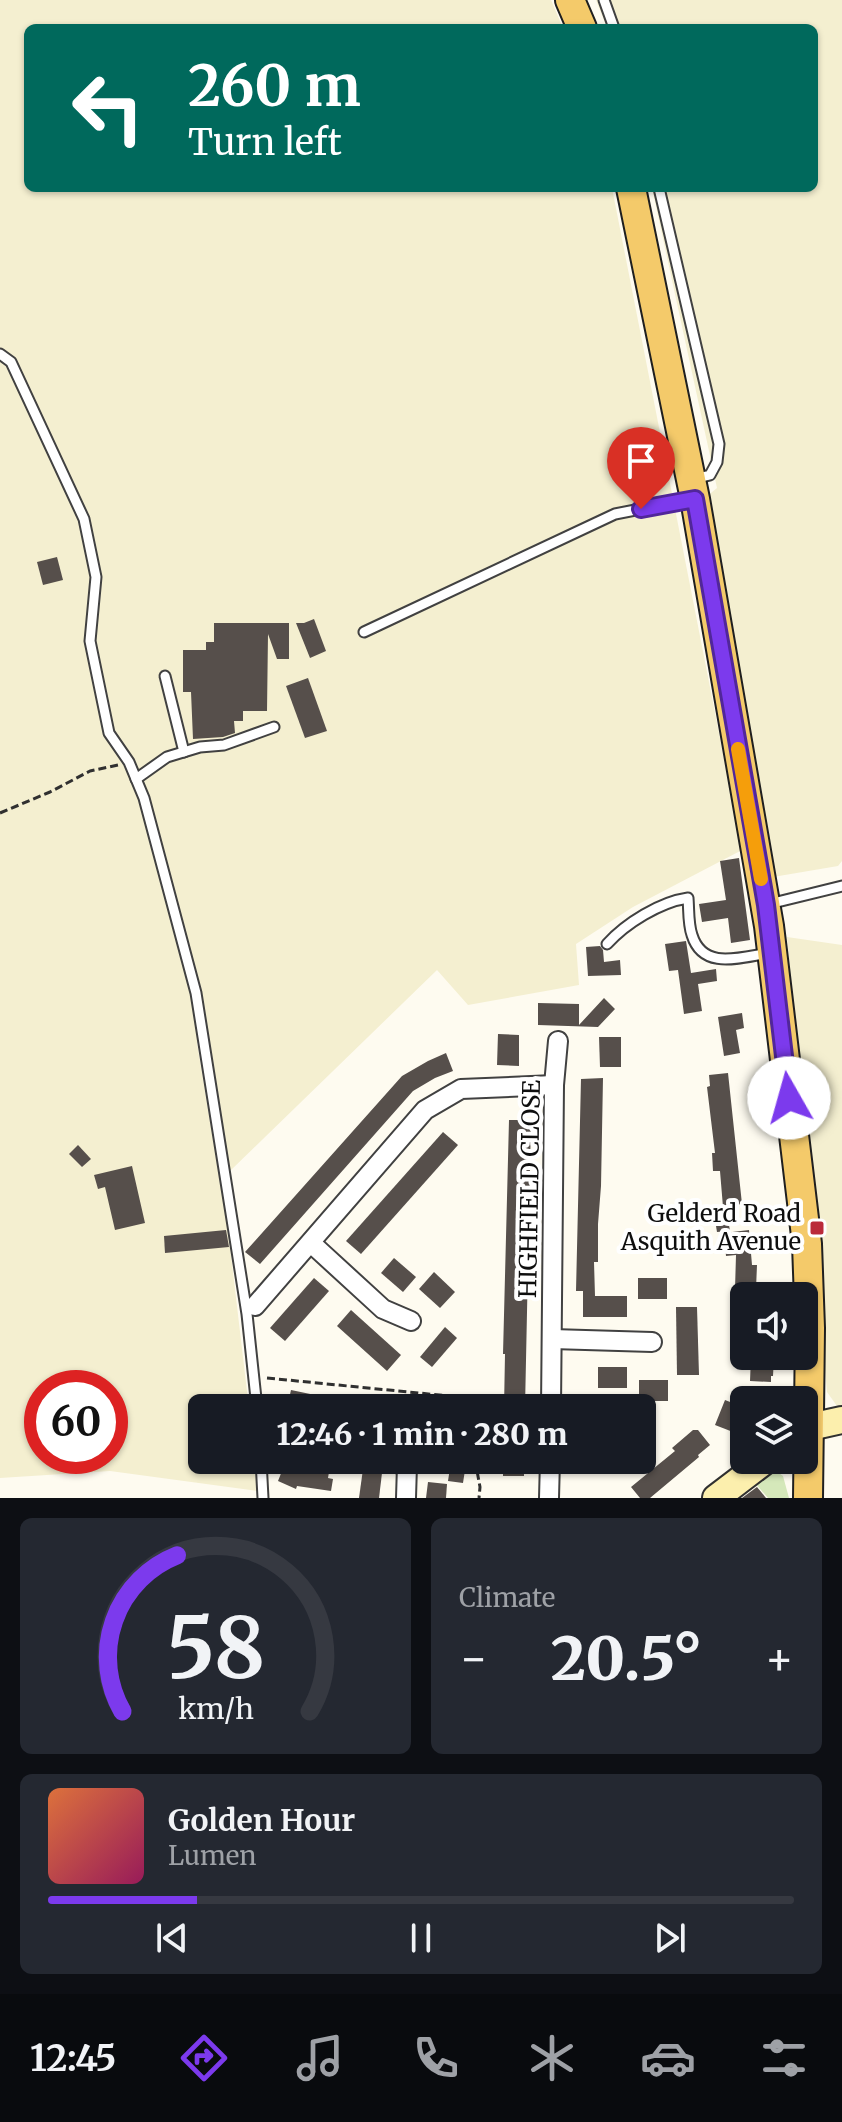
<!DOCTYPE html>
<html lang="en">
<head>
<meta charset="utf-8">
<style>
	body { margin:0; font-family:Merriweather,serif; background:#242831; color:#f1f3f6; height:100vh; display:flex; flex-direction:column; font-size:30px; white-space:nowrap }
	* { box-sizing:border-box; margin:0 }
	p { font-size:26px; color:#9ea1a6 }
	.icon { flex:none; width:44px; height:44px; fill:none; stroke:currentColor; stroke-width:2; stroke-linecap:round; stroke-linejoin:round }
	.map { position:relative; height:1498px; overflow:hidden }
	.drawer { display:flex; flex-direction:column; gap:20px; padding:20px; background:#0d0f14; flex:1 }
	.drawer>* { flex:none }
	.hud { position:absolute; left:24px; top:24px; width:794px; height:168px; border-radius:12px; box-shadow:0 2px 6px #0004; background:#00695c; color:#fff; overflow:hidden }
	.buttons { position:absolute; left:730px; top:1282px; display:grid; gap:16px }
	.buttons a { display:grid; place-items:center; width:88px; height:88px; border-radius:12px; background:#171b24; box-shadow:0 2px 6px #0004; font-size:40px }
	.speed { position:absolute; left:24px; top:1370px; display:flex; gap:16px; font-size:40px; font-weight:700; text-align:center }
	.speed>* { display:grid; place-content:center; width:104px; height:104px; border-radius:50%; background:#171b24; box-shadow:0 2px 6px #0004; line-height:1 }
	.speed .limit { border:12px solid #d22; background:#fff; color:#111 }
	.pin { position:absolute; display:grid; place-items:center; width:68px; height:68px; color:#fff; margin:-82px -34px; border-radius:50% 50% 50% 0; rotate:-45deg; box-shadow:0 0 8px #0007 }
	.pin .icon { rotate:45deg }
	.me { position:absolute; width:88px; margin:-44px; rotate:353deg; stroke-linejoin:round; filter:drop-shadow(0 0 6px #0008) }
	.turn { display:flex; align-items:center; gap:28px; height:168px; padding:0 32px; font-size:36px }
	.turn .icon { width:104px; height:104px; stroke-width:2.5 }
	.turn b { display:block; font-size:56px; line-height:68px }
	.big { font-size:60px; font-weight:800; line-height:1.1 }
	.drawer .card { flex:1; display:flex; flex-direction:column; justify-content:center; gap:12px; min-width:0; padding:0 28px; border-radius:12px; background:#242831 }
	.drawer .dial { align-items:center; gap:0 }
	.dial svg { height:208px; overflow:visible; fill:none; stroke:#363941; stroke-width:7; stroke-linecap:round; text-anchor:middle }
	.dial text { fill:#f1f3f6; stroke:none }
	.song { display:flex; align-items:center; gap:24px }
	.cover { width:96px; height:96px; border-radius:12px; background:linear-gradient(135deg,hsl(20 70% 55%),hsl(330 70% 35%)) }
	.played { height:8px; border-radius:4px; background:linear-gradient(90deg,#7c3aed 20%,#363941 20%) }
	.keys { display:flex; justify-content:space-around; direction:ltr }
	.heat { display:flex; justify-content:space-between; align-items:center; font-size:44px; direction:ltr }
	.drawer .tiles { flex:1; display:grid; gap:20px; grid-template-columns:1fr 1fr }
	.card:last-child { grid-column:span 2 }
	.trip { position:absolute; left:188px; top:1394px; width:468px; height:80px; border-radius:12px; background:#171b24; box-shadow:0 2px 6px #0004; font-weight:800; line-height:80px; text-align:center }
	.dock { display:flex; height:128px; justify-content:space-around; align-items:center; background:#090b0e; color:#9ea1a6 }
	.dock .icon { width:56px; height:56px }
	.dock .active { color:#7c3aed }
	.dock b { font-size:36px; color:#f1f3f6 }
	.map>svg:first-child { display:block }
	.farmland { fill:#f4efd0; fill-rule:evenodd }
	.green { fill:#d5e8ba }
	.building { fill:#564f4b }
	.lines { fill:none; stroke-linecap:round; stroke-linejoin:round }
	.lane-casing { stroke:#414141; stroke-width:13 }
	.street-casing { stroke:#414141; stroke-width:22 }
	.secondary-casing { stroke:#303030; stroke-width:30 }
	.primary-casing { stroke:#1f1f1f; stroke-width:32 }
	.path { stroke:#303030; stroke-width:3; stroke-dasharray:8 4; stroke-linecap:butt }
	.lane { stroke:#fff; stroke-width:9 }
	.street { stroke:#fff; stroke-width:18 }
	.secondary { stroke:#fcefad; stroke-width:26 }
	.primary { stroke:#f4ca6a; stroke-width:28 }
	.route-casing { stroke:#51269a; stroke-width:20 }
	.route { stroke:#7c3aed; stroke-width:14 }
	.slow { stroke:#f59e0b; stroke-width:14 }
	.poi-dot { fill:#ba2a3a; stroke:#fff; stroke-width:3 }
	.labels { text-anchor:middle; stroke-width:8; stroke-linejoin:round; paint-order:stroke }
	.street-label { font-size:24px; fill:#0e0e0e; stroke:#fff }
	.poi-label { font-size:24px; fill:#0e0e0e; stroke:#fff; text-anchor:end }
</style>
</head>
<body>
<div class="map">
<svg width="842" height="1498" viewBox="0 0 842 1498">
	<rect width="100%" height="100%" fill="#fefbf0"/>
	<g class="farmland">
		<path d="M0,0h551l12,28h-535v160h584l130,662 -109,57 -57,37 3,41 -111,20 -31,-35 -208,202 -21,-131 -11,2 31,187 21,178h-47v52h52l3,31 -147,-20 -110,7zM42,1388h68v68h-68z"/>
		<path d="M596,0h246v861l-4,5 -65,11 -67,-380 11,-9 -65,-300h162v-160h-207z"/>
		<path d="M787,937l55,8v462l-5,-1 -10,-14z"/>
	</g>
	<path class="green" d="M772,1468l11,8 6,22h-21l-13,-15z"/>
	<g class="building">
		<path d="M57,557l6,23 -20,5 -6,-23z"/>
		<path d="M314,619l12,32 -16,7 -14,-35h8z"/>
		<path d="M214,623h75v36h-12l-9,-25 -1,77h-24v10h-9l1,12 -12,4 -30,2 -2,-47h-8v-42h23v-8h8z"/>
		<path d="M308,678l19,53 -22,7 -19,-52z"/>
		<path d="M739,858l11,82 -19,3 -3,-25 -26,4 -3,-18 27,-4 -6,-39z"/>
		<path d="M686,941l5,32 25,-4 1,12 -19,3 4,27 -18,3 -6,-44 -9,1 -4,-27z"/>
		<path d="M600,946l3,4 1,12 16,-2 1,15 -33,1 -2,-29z"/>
		<path d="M604,998l11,11 -17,18 -60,-2v-22l41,1v21z"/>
		<path d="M742,1013l2,15 -8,2 4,23 -16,3 -6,-39z"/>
		<path d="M498,1034l21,1v31l-22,-1z"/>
		<path d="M599,1037h22v30h-21z"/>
		<path d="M446,1053l7,18 -18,7 -22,13 -153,173 -15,-12 157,-176 26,-15z"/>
		<path d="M728,1073l14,131 -19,3 -3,-36h-7l-1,-18h3l-8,-66 3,-1 -1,-11z"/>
		<path d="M603,1078l-2,108 -3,38v38h-4l1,34h32v21h-44v-26h-7l5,-212z"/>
		<path d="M509,1120h22l-6,288h-21l1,-54h-2z"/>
		<path d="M443,1132l15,13 -97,109 -15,-13z"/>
		<path d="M78,1145l13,14 -9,8 -13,-13z"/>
		<path d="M132,1166l13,57 -30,7 -10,-43 -7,2 -4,-14z"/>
		<path d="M728,1219l2,12 -13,1 -2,-12z"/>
		<path d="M226,1230l3,17 -64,6 -1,-17z"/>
		<path d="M749,1230l3,35h5l-1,24h-21l1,-34 -10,1 -2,-23z"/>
		<path d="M394,1258l22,19 -13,15 -22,-19z"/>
		<path d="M434,1272l21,20 -15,16 -21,-19z"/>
		<path d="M314,1278l15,13 -44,50 -15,-13z"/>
		<rect x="638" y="1278" width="29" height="21"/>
		<path d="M676,1307h21l2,68h-22z"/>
		<path d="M351,1310l50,45 -14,16 -50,-45z"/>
		<path d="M445,1327l12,11 -25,29 -12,-10z"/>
		<path d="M751,1356h23l-1,20h-2v6l-21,-1z"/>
		<rect x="598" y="1367" width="29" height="21"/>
		<rect x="639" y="1380" width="29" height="21"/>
		<path d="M291,1390l24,5 -3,13h-25z"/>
		<path d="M725,1400l18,7 -10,25 -18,-7z"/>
		<path d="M693,1430h5l12,15 -12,10 1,2 -49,41h-10l-9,-11 44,-36 -3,-3z"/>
		<rect x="503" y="1460" width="21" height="16"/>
		<path d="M572,1460h22v14l-22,-1z"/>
		<path d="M286,1461l30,13v-4l13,2 -1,6 5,1 -2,12 -34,-5 -1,3 -18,-8z"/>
		<path d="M450,1468l15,2 -2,13 -15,-2z"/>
		<path d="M363,1469l19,4 -3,25h-20z"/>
		<path d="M428,1482l19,2 -1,14h-20z"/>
		<path d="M757,1487l9,11h-24z"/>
	</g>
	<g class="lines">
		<g class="lane-casing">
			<g id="lane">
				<path d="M604,0l10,28"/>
				<path d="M659,188l60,256 -2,18 -7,13 -16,4"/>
				<path d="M0,354l11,8 73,157 12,58 -6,64 19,92 20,29 15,36 52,195 51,321 10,94"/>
				<path d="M364,632l251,-118 77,-15"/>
				<path d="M165,676l19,76"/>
				<path d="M136,779l31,-22 33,-10 24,-2 50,-18"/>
				<path d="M769,904l73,-18"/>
				<path d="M607,944c19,-21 53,-42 81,-46 1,11 0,26 4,37 11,36 49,22 77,18"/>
				<path d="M261,1460l2,38"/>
			</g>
		</g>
		<g class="street-casing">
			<g id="street">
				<path d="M311,1243l72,66 28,12"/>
				<path d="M255,1306l170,-196 36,-21 93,-4"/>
				<path d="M552,1339l100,3"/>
				<path d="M551,1408l3,-323 4,-44"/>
				<path d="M376,1460l31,5 -1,33"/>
				<path d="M549,1498l1,-38"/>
			</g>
		</g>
		<g class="secondary-casing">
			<g id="secondary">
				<path d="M804,1432l6,-5 32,-7"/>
				<path d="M716,1498l50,-38"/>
			</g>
		</g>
		<g class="primary-casing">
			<g id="primary">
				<path d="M570,0l12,28"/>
				<path d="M631,188l64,311 74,427 38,318 3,84 -2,170"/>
			</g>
		</g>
		<g class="path">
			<path d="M0,813l50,-21 40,-21 28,-6"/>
			<path d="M267,1378l192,19 9,11"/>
			<path d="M475,1460l5,27 -1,11"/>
		</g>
		<use href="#lane" class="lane"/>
		<use href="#street" class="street"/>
		<use href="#secondary" class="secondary"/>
		<use href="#primary" class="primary"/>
	</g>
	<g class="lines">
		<g class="route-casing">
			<path id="route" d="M641,509l54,-10 71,406 23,193"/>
		</g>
		<use href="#route" class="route"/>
		<path class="slow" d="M738,749l23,130"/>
	</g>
	<rect class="poi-dot" x="809" y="1220" width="16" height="16" rx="4"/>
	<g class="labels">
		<g class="street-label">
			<text transform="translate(530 1189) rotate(-89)" y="8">HIGHFIELD CLOSE</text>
		</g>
		<g class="poi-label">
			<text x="801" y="1222">Gelderd Road<tspan x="801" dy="28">Asquith Avenue</tspan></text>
		</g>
	</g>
</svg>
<div class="buttons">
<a><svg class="icon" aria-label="sound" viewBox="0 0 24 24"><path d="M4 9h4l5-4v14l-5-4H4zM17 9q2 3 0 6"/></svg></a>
<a><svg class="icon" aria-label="layers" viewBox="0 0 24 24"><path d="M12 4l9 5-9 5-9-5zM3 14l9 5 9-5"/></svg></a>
</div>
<div class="speed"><div class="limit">60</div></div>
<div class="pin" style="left:641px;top:509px;background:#d93025"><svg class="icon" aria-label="arrive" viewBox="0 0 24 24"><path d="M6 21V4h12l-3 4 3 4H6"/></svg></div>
<svg class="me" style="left:789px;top:1098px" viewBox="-20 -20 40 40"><circle r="19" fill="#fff"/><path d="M0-13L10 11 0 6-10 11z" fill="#7c3aed"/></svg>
<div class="trip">12:46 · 1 min · 280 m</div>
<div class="hud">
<div class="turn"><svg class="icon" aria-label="left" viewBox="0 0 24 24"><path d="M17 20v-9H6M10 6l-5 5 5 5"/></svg><div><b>260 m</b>Turn left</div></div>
</div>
</div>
<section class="drawer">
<div class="tiles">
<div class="card dial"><svg viewBox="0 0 100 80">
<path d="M14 69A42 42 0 1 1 86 69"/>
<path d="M14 69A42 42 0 0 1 35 9" stroke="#7c3aed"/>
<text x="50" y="56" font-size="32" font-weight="700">58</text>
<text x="50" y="72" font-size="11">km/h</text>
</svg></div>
<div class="card"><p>Climate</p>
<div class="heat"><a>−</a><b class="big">20.5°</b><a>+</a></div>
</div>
<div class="card">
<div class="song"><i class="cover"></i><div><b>Golden Hour</b><p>Lumen</p></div></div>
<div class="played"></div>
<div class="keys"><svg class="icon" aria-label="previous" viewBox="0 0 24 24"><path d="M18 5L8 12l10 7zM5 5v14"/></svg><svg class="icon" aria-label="pause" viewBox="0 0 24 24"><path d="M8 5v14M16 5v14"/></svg><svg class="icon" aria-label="next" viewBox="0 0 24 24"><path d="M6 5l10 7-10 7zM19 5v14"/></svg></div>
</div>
</div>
</section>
<nav class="dock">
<b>12:45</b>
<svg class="icon active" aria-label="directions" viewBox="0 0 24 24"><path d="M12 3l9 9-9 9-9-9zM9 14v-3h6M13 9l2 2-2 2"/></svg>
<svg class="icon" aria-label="music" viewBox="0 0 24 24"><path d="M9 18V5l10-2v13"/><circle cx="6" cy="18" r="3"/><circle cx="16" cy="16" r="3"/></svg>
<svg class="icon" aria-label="phone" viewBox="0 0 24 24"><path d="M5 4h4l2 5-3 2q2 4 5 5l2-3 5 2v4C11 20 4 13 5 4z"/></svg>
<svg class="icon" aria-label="climate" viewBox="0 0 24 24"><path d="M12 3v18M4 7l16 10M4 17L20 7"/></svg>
<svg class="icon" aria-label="car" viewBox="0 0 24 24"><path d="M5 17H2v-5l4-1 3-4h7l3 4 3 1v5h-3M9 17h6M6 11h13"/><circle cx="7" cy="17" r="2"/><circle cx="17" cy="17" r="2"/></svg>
<svg class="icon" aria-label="filters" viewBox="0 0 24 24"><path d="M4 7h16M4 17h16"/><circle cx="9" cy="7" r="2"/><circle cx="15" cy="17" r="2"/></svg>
</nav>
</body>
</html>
